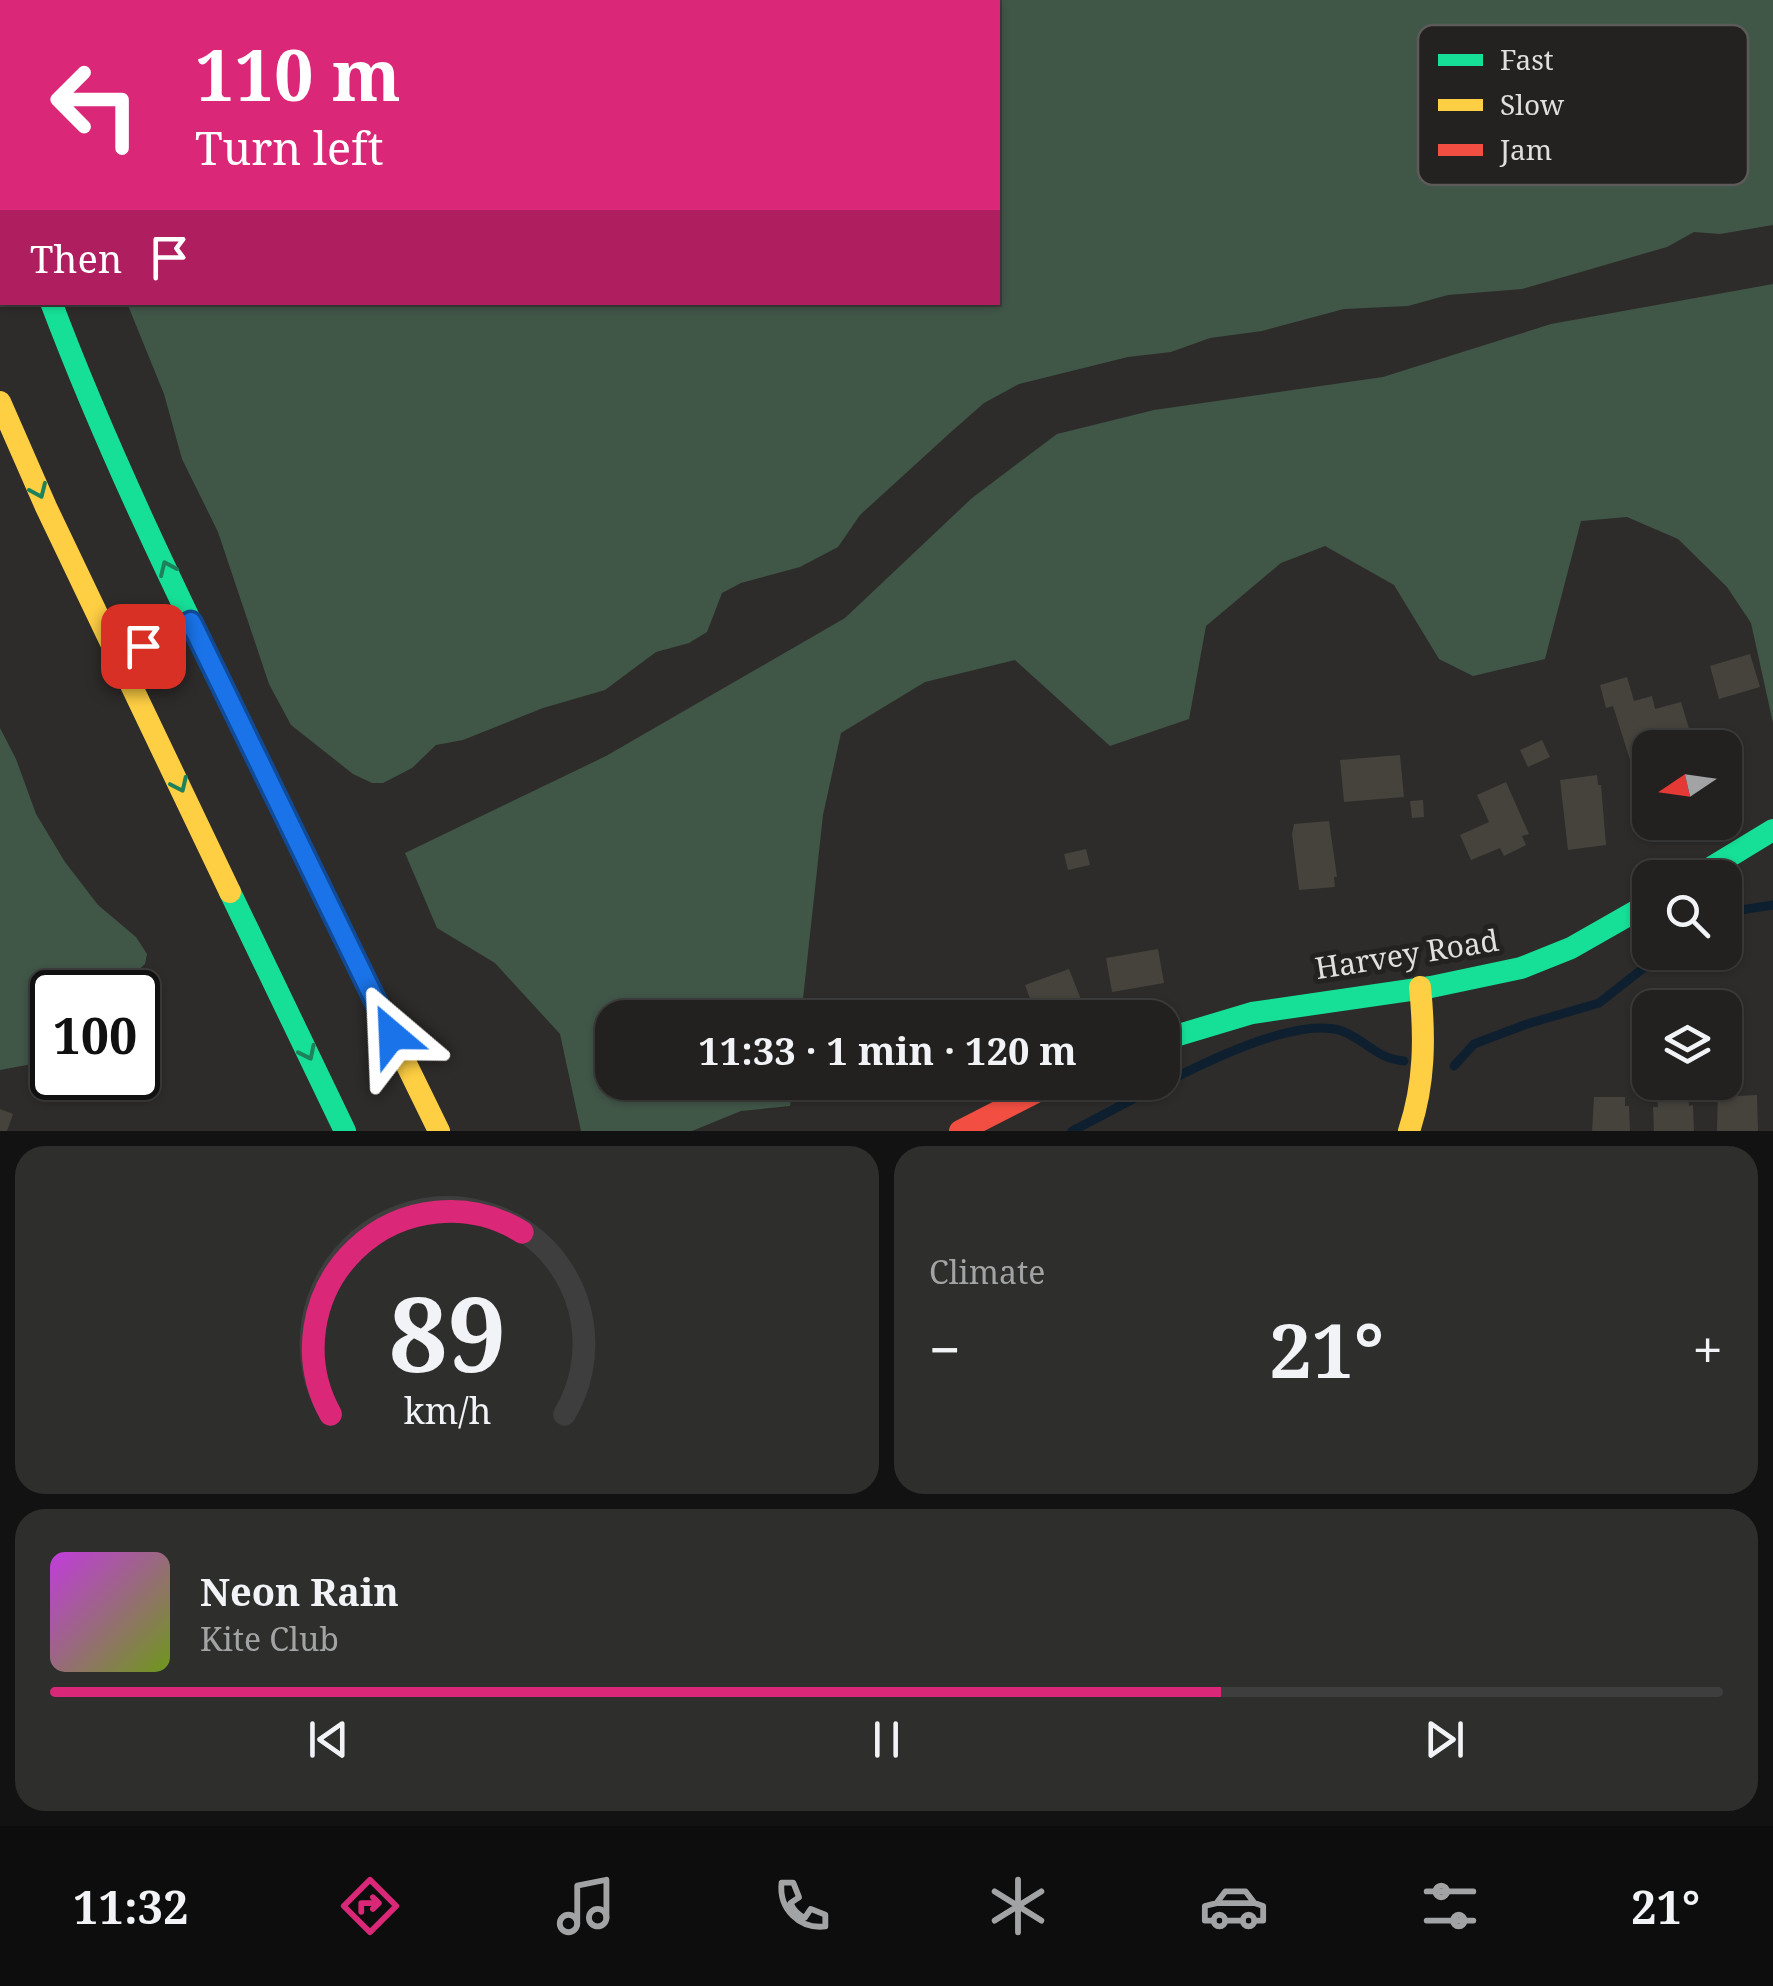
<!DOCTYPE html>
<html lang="en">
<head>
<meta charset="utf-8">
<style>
	body { margin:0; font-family:"Noto Serif",serif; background:#2e2e2d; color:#f1f3f6; height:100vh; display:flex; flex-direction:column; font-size:38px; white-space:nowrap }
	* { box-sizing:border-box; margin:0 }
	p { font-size:32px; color:#a2a3a5 }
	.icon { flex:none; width:55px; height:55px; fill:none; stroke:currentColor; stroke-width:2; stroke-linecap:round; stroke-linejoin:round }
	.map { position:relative; height:1131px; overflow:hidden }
	.details { display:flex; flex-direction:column; gap:15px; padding:15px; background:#131212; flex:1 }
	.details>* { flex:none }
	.top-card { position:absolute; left:0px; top:0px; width:1000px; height:305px; box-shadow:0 2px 8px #0004,0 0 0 2px #3f3e3e; background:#db2777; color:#fff; overflow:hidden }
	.needle { width:65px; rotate:257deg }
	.controls { position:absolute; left:1632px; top:730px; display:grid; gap:20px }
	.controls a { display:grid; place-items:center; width:110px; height:110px; border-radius:20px; background:#222120; box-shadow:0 2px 8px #0004,0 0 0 2px #3f3e3e; font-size:50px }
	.speed { position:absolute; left:30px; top:970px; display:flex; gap:20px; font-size:50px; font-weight:700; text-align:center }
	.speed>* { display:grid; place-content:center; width:130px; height:130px; border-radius:50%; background:#222120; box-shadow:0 2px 8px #0004,0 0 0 2px #3f3e3e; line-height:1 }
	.speed .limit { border:5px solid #111; border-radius:15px; background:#fff; color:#111 }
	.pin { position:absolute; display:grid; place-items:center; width:85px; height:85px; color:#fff; margin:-42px; border-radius:20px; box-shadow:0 5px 15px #0006 }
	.me { position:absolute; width:110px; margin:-55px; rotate:334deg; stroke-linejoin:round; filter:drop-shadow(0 0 8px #0008) }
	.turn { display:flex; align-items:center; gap:35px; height:210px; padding:0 30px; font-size:45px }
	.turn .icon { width:130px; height:130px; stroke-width:2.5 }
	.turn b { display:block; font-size:70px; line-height:85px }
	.then { display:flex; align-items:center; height:95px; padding:0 30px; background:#0003; gap:20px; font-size:38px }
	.big { font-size:75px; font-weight:700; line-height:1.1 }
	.details .widget { flex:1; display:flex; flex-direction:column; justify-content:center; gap:15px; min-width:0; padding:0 35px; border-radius:30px; background:#2e2e2d }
	.details .dial { align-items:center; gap:0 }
	.dial svg { height:260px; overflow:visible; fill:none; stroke:#3f3e3e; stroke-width:7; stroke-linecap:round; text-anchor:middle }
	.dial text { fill:#f1f3f6; stroke:none }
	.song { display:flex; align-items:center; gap:30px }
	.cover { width:120px; height:120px; border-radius:15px; background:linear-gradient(135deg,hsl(290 70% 55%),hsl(80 70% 35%)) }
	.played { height:10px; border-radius:5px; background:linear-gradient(90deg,#db2777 70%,#3f3e3e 70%) }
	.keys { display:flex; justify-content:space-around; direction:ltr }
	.heat { display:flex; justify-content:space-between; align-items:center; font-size:55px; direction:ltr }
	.details .tiles { flex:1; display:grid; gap:15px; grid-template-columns:1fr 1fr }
	.widget:last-child { grid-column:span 2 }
	.trip { position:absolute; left:595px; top:1000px; width:585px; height:100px; border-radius:30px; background:#222120; box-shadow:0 2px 8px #0004,0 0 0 2px #3f3e3e; font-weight:700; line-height:100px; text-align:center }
	.dock { display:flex; height:160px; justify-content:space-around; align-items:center; background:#0e0d0d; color:#a2a3a5 }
	.dock .icon { width:70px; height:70px }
	.dock .selected { color:#db2777 }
	.dock b { font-size:45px; color:#f1f3f6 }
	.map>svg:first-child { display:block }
	.forest { fill:#405647 }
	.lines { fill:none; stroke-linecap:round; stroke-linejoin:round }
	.stream { stroke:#0e202f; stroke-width:9 }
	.building { fill:#46433d }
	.lane { stroke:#6c6a66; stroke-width:14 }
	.fast { stroke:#16e098; stroke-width:22 }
	.slow { stroke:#ffcf43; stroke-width:22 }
	.jam { stroke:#f24e42; stroke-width:22 }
	.oneway { stroke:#1d815c }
	.route-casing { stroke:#114b97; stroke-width:25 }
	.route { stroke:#1a73e8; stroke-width:18 }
	.labels { text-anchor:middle; stroke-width:10; stroke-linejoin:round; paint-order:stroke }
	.street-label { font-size:30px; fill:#e0dfdd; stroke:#242220 }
	.key { fill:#242220; stroke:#5c5b59; stroke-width:2.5 }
	.key-label { font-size:28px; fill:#e0dfdd }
</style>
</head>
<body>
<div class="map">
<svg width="1773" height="1131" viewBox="0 0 1773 1131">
	<rect width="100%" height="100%" fill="#2d2c2a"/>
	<g class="forest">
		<path d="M12,0h1761v225l-53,9 -26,-2 -27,15 -145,42 -74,6 -40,11 -64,3 -82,22 -52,7 -39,14 -43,5 -109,27 -35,19 -33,29 -91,83 -22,32 -38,20 -59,16 -19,10 -15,39 -18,11 -33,9 -51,38 -62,18 -80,32 -27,5 -24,23 -29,15h-11l-19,-9 -62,-49 -22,-41 -51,-152 -36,-73 -18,-65 -37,-91 871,-1v-300z"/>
		<path d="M1773,284v439l-22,-100 -24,-36 -49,-48 -51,-22 -46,4 -36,138 -72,17 -34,-17 -45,-74 -69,-39 -44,17 -75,63 -17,93 -79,27 -95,-86 -90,22 -84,51 -18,82 -22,202 -189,1v64l181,1 -3,23 -49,5 -49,20h-111l-21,-97 -65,-71 -58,-35 -32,-75 201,-97 239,-138 127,-120 85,-64 97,-24 229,-33 168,-53z"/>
		<path d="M0,728l16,31 20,55 29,48 33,43 38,32 11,17 -2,10 -30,28h-63v52l-25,21 -27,5z"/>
	</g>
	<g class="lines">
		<g class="stream">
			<path d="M1725,917l16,-7 32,-5"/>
			<path d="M1454,1066l20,-22 53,-20 72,-21 65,-51"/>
			<path d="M1072,1131c58,-28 209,-121 270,-100 24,9 33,27 62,30"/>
		</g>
	</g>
	<g class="building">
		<path d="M1750,654l10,33 -41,12 -9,-33z"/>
		<path d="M1627,677l7,24 18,-5 3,13 26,-7 13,43 -44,3v33l-12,4 -25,-79 -7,2 -6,-23z"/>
		<path d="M1542,740l8,17 -22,10 -8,-17z"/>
		<path d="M1400,755l4,42 -60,5 -4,-42z"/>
		<path d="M1597,775l1,10h3l5,60 -38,5 -8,-70z"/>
		<path d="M1506,782l23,52 -7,2 4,9 -22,11 -4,-8 -29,12 -11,-25 29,-13 -12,-27z"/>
		<path d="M1423,800l1,17 -12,1 -2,-17z"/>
		<path d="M1329,821l8,56h-3l1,10 -36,3 -7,-56 2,-10z"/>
		<path d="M1086,849l4,16 -22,5 -4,-16z"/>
		<path d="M1158,949l6,34 -52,9 -6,-34z"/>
		<path d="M1069,969l13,33 -8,3 5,13h-42l-12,-33z"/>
		<path d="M910,1004l6,14h-21l-3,-6z"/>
		<path d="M1736,1087l1,9 20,-1 1,36h-41l1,-43z"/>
		<path d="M1688,1096l1,10 4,-1 1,26h-40l-1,-24h5l-1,-10z"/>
		<path d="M1594,1097h31v9h4l1,25h-38z"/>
		<path d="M0,1109l13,5 -6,17h-7z"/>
	</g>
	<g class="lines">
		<path class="lane" d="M129,652l52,-25"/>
		<g class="fast">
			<path d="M51,302c66,175 152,344 233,512"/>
			<path d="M1694,878l79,-48"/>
			<path d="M230,892l115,239"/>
			<path d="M1162,1040l90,-27 179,-26 90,-19 50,-20 79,-45"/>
		</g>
		<g class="slow">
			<path d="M0,402l46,105 184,385"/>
			<path d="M284,814l155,317"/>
			<path d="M1409,1131c16,-48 16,-94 11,-144"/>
		</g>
		<g class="jam">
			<path d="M0,161l2,7"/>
			<path d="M960,1131l96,-49"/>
		</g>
	</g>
	<defs><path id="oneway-chevron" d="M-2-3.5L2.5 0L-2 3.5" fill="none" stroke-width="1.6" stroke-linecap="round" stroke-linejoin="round" transform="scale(2.5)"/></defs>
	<g class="oneway">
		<use href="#oneway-chevron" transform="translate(39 491) rotate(66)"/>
		<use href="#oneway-chevron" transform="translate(167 568) rotate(-114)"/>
		<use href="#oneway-chevron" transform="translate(180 785) rotate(65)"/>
		<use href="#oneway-chevron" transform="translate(308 1053) rotate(64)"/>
	</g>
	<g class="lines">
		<g class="route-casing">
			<path id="route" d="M143,646l48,-24 201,413"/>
		</g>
		<use href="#route" class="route"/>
	</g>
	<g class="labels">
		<g class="street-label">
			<text transform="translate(1407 955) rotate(-9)" y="10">Harvey Road</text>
		</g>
	</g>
	<rect x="1418" y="25" width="330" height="160" rx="15" class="key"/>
	<rect x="1438" y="54" width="45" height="12" fill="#16e098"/>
	<rect x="1438" y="99" width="45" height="12" fill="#ffcf43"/>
	<rect x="1438" y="144" width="45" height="12" fill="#f24e42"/>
	<g class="key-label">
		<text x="1500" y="70">Fast</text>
		<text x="1500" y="115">Slow</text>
		<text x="1500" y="160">Jam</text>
	</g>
</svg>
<div class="controls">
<a><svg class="needle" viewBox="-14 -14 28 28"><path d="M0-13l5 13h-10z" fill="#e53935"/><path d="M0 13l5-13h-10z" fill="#a2a3a5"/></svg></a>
<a><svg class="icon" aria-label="search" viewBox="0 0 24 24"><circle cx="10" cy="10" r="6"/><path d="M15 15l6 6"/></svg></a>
<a><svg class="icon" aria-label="layers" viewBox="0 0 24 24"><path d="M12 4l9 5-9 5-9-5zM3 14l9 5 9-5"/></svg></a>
</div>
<div class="speed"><div class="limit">100</div></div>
<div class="pin" style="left:143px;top:646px;background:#d93025"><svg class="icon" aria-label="arrive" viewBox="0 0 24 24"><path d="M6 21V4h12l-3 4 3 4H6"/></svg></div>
<svg class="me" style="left:392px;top:1035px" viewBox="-20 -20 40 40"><path d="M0-17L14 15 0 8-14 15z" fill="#1a73e8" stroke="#fff" stroke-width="4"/></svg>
<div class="trip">11:33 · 1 min · 120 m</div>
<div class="top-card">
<div class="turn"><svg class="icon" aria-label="left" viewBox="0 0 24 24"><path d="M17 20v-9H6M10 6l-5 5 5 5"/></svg><div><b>110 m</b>Turn left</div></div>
<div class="then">Then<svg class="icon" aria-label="arrive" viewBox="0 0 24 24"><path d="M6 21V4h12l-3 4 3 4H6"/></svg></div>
</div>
</div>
<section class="details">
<div class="tiles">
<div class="widget dial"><svg viewBox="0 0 100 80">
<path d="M14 69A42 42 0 1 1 86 69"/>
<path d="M14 69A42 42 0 0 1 73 13" stroke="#db2777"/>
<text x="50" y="56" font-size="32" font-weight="700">89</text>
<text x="50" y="72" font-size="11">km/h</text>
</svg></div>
<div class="widget"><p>Climate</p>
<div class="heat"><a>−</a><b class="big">21°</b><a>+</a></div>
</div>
<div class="widget">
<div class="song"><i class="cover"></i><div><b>Neon Rain</b><p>Kite Club</p></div></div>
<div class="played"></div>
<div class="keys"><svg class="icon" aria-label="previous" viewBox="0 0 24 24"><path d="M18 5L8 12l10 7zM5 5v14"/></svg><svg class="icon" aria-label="pause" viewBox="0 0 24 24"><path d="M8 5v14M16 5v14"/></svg><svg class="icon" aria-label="next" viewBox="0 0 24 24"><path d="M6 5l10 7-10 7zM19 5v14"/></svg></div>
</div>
</div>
</section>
<nav class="dock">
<b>11:32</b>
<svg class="icon selected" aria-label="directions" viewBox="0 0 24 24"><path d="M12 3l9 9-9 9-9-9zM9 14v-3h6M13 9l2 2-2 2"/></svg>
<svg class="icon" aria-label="music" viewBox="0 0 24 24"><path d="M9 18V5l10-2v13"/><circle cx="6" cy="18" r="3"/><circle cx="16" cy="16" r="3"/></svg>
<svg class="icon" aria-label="phone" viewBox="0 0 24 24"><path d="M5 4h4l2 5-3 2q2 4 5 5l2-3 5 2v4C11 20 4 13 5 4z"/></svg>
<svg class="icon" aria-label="climate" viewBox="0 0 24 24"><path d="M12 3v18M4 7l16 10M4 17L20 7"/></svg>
<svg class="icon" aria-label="car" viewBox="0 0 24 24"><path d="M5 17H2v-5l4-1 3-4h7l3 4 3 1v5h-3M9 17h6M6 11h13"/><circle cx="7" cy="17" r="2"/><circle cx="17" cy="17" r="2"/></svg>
<svg class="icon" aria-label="filters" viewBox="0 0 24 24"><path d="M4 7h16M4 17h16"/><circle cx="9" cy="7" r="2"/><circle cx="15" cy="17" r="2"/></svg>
<b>21°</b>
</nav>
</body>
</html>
